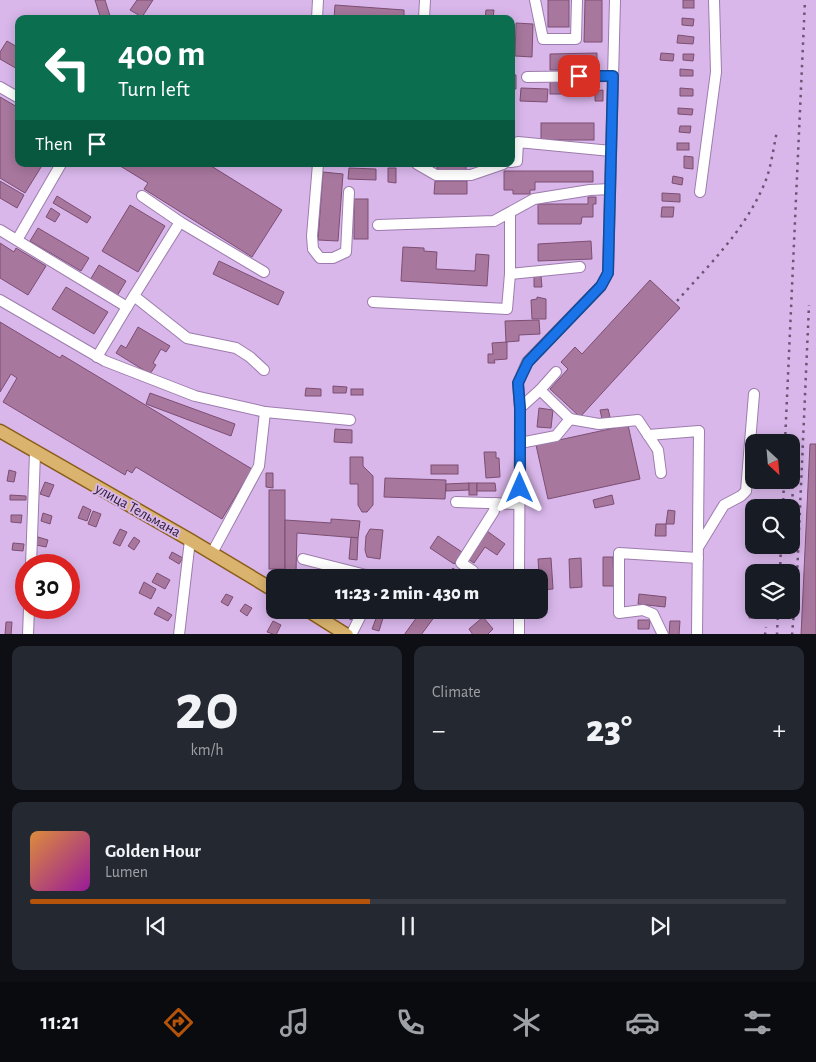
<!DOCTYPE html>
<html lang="en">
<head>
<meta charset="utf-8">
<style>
	body { margin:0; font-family:"Alegreya Sans",sans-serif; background:#242831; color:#f1f3f6; height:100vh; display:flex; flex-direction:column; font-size:19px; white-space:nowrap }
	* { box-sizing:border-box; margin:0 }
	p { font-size:16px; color:#9ea1a6 }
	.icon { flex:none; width:28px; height:28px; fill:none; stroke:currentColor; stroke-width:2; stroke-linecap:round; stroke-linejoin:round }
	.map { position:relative; height:634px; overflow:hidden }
	.panel { display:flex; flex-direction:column; gap:12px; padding:12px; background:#0d0f14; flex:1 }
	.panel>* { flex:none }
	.guide { position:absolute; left:15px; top:15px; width:500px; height:152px; border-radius:10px; box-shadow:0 2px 12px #0003; background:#0b6e4f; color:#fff; overflow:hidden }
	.needle { width:32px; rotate:154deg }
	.controls { position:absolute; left:745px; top:434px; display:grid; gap:10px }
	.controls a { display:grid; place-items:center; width:55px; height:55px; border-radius:10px; background:#171b24; box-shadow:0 2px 12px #0003; font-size:25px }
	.speed { position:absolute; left:15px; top:554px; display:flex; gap:10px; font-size:25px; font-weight:700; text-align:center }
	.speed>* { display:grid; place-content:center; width:65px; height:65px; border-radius:50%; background:#171b24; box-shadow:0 2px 12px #0003; line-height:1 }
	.speed .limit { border:8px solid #d22; background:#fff; color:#111 }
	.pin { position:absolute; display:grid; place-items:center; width:42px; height:42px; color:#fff; margin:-21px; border-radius:10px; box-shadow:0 2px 8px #0006 }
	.me { position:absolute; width:55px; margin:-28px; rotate:0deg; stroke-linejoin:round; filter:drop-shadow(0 0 4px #0008) }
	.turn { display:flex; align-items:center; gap:18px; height:105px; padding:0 20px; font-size:22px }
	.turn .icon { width:65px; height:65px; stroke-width:2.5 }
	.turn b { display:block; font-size:35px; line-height:42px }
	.then { display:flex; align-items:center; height:48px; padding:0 20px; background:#0003; gap:10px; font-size:19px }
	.big { font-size:38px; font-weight:800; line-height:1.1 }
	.panel .widget { flex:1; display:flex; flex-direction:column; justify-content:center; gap:8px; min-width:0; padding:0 18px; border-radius:10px; background:#242831 }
	.panel .dial { align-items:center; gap:0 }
	.dial b { font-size:65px; line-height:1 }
	.song { display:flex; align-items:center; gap:15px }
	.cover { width:60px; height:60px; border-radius:8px; background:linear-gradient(135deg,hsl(30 70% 55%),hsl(300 70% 35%)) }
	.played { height:5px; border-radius:2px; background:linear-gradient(90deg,#b45309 45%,#363941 45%) }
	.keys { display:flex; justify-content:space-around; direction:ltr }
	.heat { display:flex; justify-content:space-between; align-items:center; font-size:28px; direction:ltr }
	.panel .tiles { flex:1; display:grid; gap:12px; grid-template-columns:1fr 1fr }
	.widget:last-child { grid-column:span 2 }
	.trip { position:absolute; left:266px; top:569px; width:282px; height:50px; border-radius:10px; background:#171b24; box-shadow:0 2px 12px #0003; font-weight:800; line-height:50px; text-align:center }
	.tabs { display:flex; height:80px; justify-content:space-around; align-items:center; background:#090b0e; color:#9ea1a6 }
	.tabs .icon { width:35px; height:35px }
	.tabs .selected { color:#b45309 }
	.tabs b { font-size:22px; color:#f1f3f6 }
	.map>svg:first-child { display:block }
	.building { fill:#a8779e; stroke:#7c4e73 }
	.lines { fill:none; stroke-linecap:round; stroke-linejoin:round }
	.minor-casing { stroke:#9d7cad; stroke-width:12 }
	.major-casing { stroke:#8c5e19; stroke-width:15 }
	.minor { stroke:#fff; stroke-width:10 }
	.major { stroke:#dab46e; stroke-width:12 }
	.rail { stroke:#6a5575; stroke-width:2.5; stroke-dasharray:2.5 5; stroke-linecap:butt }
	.route-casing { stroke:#114b97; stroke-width:12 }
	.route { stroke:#1a73e8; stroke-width:9 }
	.labels { text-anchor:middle; stroke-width:4; stroke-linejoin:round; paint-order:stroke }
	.street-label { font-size:15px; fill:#291c30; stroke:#d9b7eb }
</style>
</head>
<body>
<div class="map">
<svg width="816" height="635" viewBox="0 0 816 635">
	<rect width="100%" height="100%" fill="#d9b7eb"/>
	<g class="building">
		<path d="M95,0h10l5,16 -9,3z"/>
		<path d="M137,0h16l-11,17 -12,-7z"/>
		<rect x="548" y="0" width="21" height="27"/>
		<path d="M585,0h17v42h-18z"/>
		<rect x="683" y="0" width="11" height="8"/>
		<path d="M335,5l69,5v9h-70z"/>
		<path d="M486,10h8l-1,9h-8z"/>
		<path d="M682,18l12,1 -1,7 -11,-1z"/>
		<path d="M516,23l17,1 -1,33 -17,-1z"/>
		<path d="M678,35l16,2 -1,7 -16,-1z"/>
		<path d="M7,41l12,7v22l-19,-11v-7z"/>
		<path d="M597,53v17h-47v-16z"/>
		<path d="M661,53l13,1 -1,7 -13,-1z"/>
		<path d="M683,54h11l-1,7 -10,-1z"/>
		<path d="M680,69l13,1v6h-13z"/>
		<path d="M511,74l5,1v14h-5z"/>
		<rect x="550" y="81" width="43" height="13"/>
		<path d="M521,88l27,1 -1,13 -27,-1z"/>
		<path d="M680,88l13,1v7h-13z"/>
		<path d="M603,90v11h-8v-10z"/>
		<path d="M0,97l19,11v56h24l-18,29 -25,-15z"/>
		<path d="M678,108l15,1 -1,6 -14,-1z"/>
		<rect x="541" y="123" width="53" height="17"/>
		<path d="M680,126h11l-1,7 -11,-1z"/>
		<rect x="677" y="143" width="12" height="7"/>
		<path d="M684,156l9,1v12l-9,-1z"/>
		<path d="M117,164h91l74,46 -30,47 -108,-68 4,-6z"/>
		<path d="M437,164h29v8l-29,-2z"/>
		<path d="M349,168l27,1v11l-28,-1z"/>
		<path d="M388,168h8v15l-8,-1z"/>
		<path d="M504,171h89v11h-58v8h-5v4h-17v-4h-9z"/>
		<path d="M323,172l20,2 -5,67 -20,-1z"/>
		<path d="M673,176l10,2 -1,7 -10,-2z"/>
		<path d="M0,181l24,14 -7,13 -17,-10z"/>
		<path d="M435,181h32v13h-33z"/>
		<path d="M662,193l18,1v8l-18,-1z"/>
		<path d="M57,196l34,21 -4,6 -34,-20z"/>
		<path d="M588,197h8v7h-3v13h-11l-1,7h-43v-20h50z"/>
		<rect x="354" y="199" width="14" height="40"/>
		<path d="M130,205l35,21 -27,46 -36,-21z"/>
		<path d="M662,207h12l-1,10h-12z"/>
		<path d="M51,208l9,6 -5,8 -9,-5z"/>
		<path d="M38,228l51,30 -8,13 -51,-30z"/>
		<path d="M591,241l1,18 -54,2v-17z"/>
		<path d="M0,243l14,9 2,-4 30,18 -18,29 -28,-17z"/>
		<path d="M403,247l21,1v3l13,1 -1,17 39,2 1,-17 13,1 -2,31 -86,-5z"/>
		<path d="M219,261l65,31 -6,13 -65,-31z"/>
		<path d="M99,265l27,16 -9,15 -27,-16z"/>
		<path d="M534,276h7l1,11h-8z"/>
		<path d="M650,280l30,28 -100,109 -30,-28 18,-20 -7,-7 14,-15 7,7z"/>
		<path d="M66,287l42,25 -14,22 -42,-25z"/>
		<path d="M537,297l9,2v20h-14l-1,-19 6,-1z"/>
		<path d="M539,320l1,14 -21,1v6l-13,1 -1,-21z"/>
		<path d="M0,322l60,36 2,-3 190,114 -30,50 -86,-52 -4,6 -5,-3 -2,5 -122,-73 14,-24 -6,-4 -11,18z"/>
		<path d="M138,327l32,19 -4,6 -5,-3 -8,14 3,2 -6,9 -34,-21 5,-8 5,3z"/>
		<path d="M507,342v17l-13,1 1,3h-7v-9h5l-1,-11z"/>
		<path d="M333,386l14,1 -1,6h-13z"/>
		<path d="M306,388l15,1v7h-16z"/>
		<rect x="351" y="389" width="12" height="6"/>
		<path d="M150,393l85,31 -4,12 -85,-32z"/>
		<path d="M539,408l14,2 -2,18 -14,-1z"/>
		<path d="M608,409l2,8 -8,2 -2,-9z"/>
		<path d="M628,425l12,54 -92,20 -12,-54z"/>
		<path d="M335,429l17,1v13l-18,-1z"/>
		<path d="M810,444h6v191h-15z"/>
		<path d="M484,452h12v6h3l1,19 -14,1z"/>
		<path d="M350,457h13v9l10,10v29l-6,7h-5l-4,-7v-21h-8z"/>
		<rect x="431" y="465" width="27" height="9"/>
		<path d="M9,470l7,2 -2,10 -7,-1z"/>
		<path d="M266,473h7v15l-7,-1z"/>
		<path d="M385,478l61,2 -1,19 -61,-2z"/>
		<path d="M45,482l9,3 -5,12 -9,-3z"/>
		<path d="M469,483v7l-23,1v-7z"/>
		<rect x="469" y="483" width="8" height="12"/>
		<path d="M477,483h18l1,8h-19z"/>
		<rect x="269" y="490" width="16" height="79"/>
		<path d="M10,495l16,1v4h-16z"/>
		<path d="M612,495l2,9 -19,4 -2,-8z"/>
		<path d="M83,506l8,4 -4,11 -9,-3z"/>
		<path d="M668,510l7,1 -1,13h-8z"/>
		<path d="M93,511l8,3 -5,13 -8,-3z"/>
		<path d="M43,513l9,3 -2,8 -9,-3z"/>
		<path d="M11,515h11l-1,8 -10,-1z"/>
		<path d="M331,519l29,2 -2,17 -61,-5 -1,39 10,6h-21v-58l46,3z"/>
		<path d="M656,524h10v12h-11z"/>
		<path d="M120,529l7,3 -7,14 -7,-3z"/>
		<path d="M370,529l13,1 -3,29 -13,-2 -2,-7 1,-14z"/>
		<path d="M487,531l18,13 -8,11 -12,-8 -11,16 -6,-4z"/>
		<path d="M438,536l24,16 -8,12 -24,-16z"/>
		<path d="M38,537l10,3 -2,7 -10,-2z"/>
		<path d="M134,537l6,4 -6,9 -6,-4z"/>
		<path d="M351,537l7,1 -1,22 -8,-1z"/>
		<path d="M13,543l11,1 -1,7 -11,-1z"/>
		<path d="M172,552l11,6 -4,6 -10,-6z"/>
		<path d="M603,557h10l1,29h-11z"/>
		<path d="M551,558l2,31 -13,1 -2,-31z"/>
		<path d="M581,558l1,29 -12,1 -1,-29z"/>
		<path d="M453,568l11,9 -1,1h-17z"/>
		<path d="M157,573l13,7 -5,9 -13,-7z"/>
		<path d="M144,582l12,7 -5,10 -12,-6z"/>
		<path d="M226,594l7,3 -5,9 -7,-4z"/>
		<path d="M639,594l27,3 -1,10 -27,-3z"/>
		<path d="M749,601h5v9h6v8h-11z"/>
		<path d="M245,604l7,4 -5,8 -7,-5z"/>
		<path d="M158,607l14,8 -4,6 -14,-7z"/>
		<path d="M343,610h6l6,4 -4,6 -10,-7z"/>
		<path d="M422,610h5l8,6 -14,19h-17z"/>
		<path d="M377,616l6,2 -4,13 -7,-2z"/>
		<path d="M483,617l10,12 -6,6h-14l-4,-6z"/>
		<path d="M638,620h12l-1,9h-11z"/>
		<path d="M273,621l8,4 -5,10 -9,-3z"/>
		<path d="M670,621h10l-1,14h-10z"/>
		<path d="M6,622h6l-1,13h-6z"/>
	</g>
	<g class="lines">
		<g class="minor-casing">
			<g id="minor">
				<path d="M535,0l8,39h33l1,-39"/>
				<path d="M317,19l1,-19"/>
				<path d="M424,19l1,-19"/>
				<path d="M527,77l86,-1"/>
				<path d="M0,87l19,11"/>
				<path d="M511,162l6,-1 1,-19 93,9"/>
				<path d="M318,164l-6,72 1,13 7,9h13l13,-6 3,-60"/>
				<path d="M417,164l19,11h35l32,-11"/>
				<path d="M700,192l16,-120 -2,-72"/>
				<path d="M142,196l38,26 84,50"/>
				<path d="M378,225l116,-4 40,-22 56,-9 20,-1"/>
				<path d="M0,230l127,77"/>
				<path d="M17,240l44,-76"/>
				<path d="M510,274l70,-7"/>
				<path d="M134,296l53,42 49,10 14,9 14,13"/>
				<path d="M0,300l105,61 90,35 70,16 85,8"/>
				<path d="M373,302l134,7 3,-35v-61"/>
				<path d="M97,357l30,-50 53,-85"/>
				<path d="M520,408l20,-18 16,-18"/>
				<path d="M570,419l29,5 39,-4 20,30 3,23"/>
				<path d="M648,435l51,-4 -2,204"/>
				<path d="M520,443l36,-7 14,-17 -30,-29"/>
				<path d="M456,502l63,2"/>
				<path d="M699,546l25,-41 17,-9 5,-5 8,-97"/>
				<path d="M212,553l47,-87 6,-54"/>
				<path d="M303,559l63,16 19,3"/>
				<path d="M31,565l4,-112"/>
				<path d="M473,571l-12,-8 33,-52 1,-8"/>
				<path d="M519,578l1,-170 -2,-25 9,-21 74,-76 7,-13 7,-273"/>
				<path d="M28,635l1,-27"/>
				<path d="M179,635l11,-95"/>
				<path d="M351,635l9,-18 1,-7"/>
				<path d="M519,635v-25"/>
				<path d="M663,635l-10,-21 -10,-4 -24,3v-60l79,5"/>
			</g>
		</g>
		<g class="major-casing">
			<g id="major">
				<path d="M0,431l190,109 85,51"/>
				<path d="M307,610l40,25"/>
			</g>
		</g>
		<use href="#minor" class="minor"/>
		<use href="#major" class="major"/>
		<g class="rail">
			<path d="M677,301c32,-36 66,-69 86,-114 8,-17 10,-37 14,-56"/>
			<path d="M785,442l20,-442"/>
			<path d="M792,464l1,57"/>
			<path d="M783,508l1,-28"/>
			<path d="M780,572l1,-27"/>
			<path d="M765,635l1,-8"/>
			<path d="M777,635l1,-25"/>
			<path d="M792,635l5,-59 12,-271"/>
		</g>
	</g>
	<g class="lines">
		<g class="route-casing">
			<path id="route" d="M520,488v-80l-2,-25 10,-21 73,-76 7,-13 5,-197h-34"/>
		</g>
		<use href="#route" class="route"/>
	</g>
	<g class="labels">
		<g class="street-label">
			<text transform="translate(138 510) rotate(29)" y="5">улица Тельмана</text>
		</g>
	</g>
</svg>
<div class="controls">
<a><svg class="needle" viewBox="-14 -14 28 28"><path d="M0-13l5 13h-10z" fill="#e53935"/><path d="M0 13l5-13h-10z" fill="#9ea1a6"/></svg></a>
<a><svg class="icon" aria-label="search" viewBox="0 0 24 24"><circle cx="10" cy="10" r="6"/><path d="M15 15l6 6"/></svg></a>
<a><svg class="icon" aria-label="layers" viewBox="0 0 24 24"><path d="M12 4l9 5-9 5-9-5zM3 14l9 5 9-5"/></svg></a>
</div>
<div class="speed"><div class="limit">30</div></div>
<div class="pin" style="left:579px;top:76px;background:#d93025"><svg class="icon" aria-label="arrive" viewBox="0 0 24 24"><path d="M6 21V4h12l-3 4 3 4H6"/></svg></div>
<svg class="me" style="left:520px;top:488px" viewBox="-20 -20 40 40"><path d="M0-17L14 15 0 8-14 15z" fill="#1a73e8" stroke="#fff" stroke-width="4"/></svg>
<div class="trip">11:23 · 2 min · 430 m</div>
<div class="guide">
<div class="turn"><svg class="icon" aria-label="left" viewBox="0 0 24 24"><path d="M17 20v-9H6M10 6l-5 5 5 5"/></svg><div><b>400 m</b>Turn left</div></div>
<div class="then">Then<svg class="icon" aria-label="arrive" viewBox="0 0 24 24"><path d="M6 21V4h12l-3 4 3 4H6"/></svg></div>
</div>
</div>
<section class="panel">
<div class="tiles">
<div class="widget dial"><b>20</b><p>km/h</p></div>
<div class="widget"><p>Climate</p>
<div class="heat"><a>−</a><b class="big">23°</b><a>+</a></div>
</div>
<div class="widget">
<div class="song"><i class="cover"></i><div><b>Golden Hour</b><p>Lumen</p></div></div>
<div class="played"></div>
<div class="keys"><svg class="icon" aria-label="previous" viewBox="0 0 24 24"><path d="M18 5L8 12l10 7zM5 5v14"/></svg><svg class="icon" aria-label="pause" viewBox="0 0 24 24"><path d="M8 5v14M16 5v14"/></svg><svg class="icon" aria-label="next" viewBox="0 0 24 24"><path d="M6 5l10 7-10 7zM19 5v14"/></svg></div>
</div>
</div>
</section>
<nav class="tabs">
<b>11:21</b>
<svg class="icon selected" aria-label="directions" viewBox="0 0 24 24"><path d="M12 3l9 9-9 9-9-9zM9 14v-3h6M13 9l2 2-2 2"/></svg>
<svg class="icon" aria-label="music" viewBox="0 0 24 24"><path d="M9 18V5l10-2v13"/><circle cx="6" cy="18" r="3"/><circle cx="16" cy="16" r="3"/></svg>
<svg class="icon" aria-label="phone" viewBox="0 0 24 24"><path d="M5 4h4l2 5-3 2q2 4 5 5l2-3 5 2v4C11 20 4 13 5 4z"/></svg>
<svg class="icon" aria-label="climate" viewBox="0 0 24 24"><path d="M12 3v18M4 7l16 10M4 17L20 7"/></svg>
<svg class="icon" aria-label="car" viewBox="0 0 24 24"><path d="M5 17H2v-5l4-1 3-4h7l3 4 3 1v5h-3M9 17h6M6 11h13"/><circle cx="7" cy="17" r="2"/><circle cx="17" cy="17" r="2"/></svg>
<svg class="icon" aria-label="filters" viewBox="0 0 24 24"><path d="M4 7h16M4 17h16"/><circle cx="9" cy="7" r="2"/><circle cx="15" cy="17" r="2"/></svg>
</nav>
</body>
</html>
